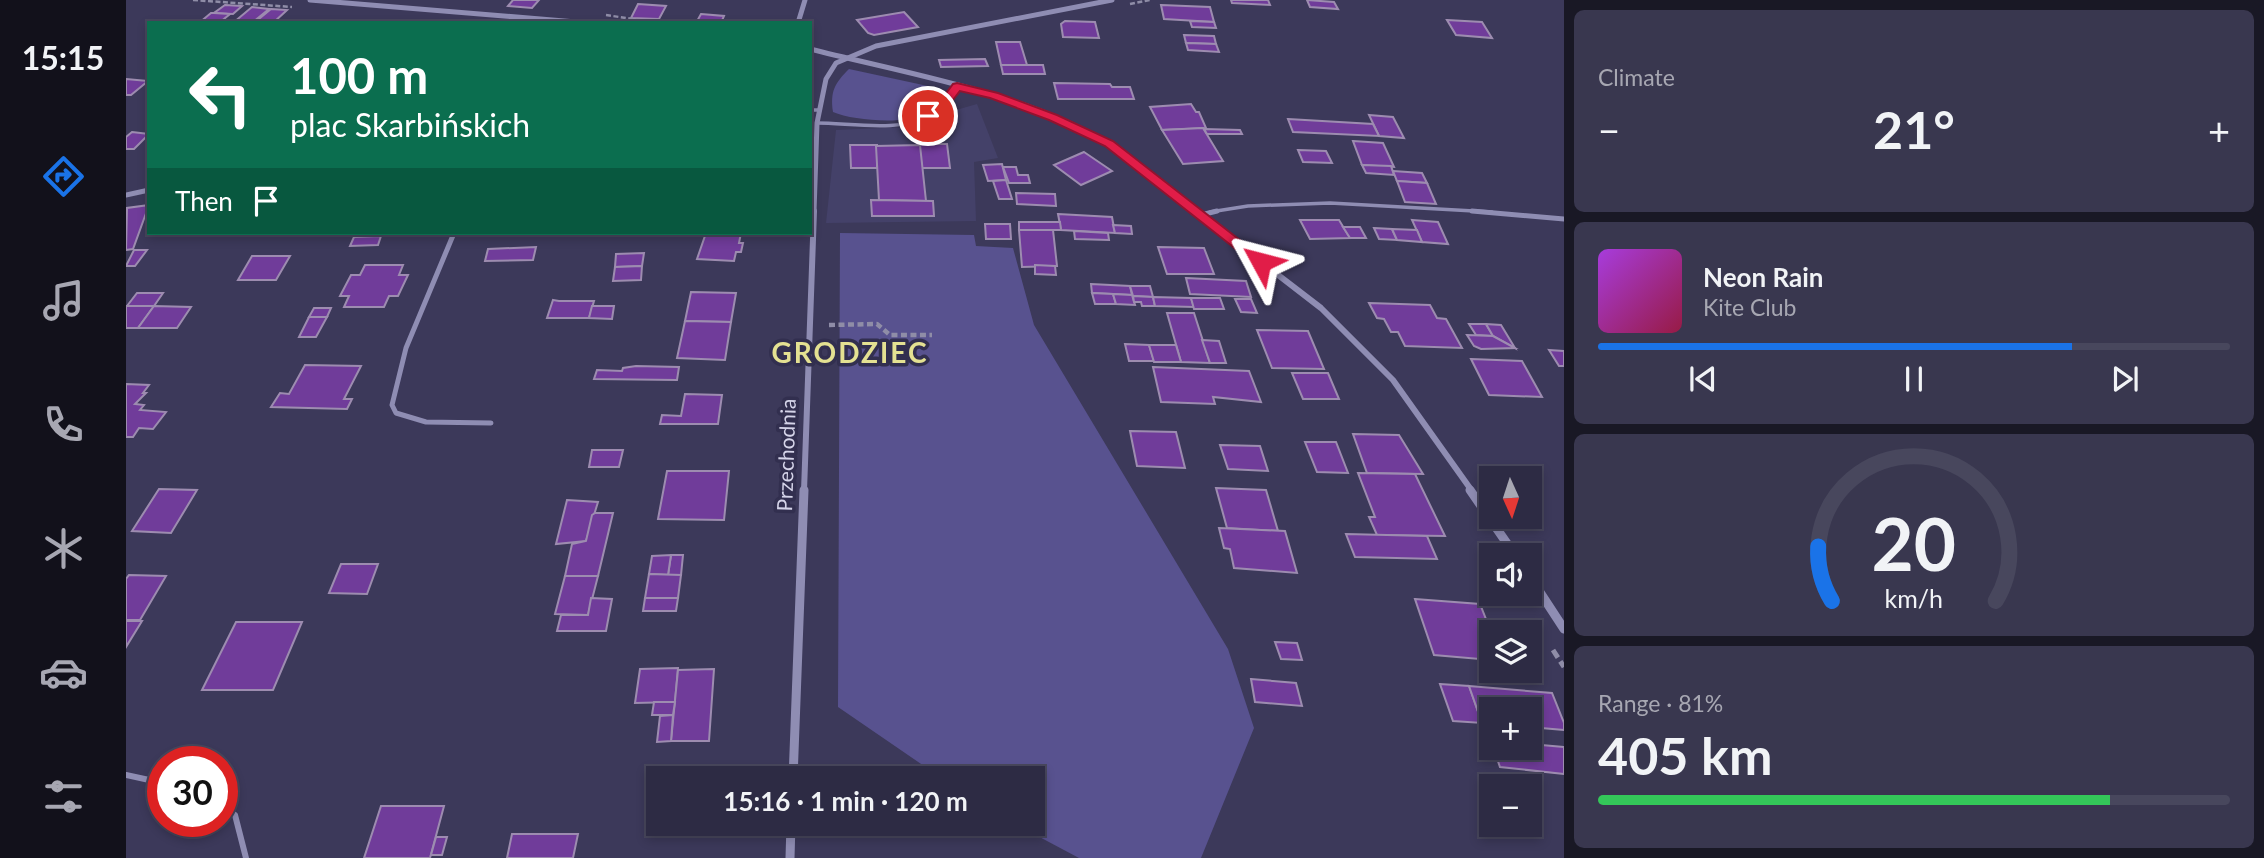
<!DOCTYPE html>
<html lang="en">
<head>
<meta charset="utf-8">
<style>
	body { margin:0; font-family:Lato,sans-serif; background:#39374f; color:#f1f3f6; height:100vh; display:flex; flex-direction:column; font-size:26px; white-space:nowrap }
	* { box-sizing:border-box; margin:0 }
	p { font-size:23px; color:#a7a7b2 }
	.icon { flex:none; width:38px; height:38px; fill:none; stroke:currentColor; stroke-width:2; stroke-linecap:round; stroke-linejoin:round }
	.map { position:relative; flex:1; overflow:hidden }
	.side { display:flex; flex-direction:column; gap:10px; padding:10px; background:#191825; width:700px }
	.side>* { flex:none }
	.top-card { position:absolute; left:21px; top:21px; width:665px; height:214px; border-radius:0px; box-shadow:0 4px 10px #0003,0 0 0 2px #48475d; background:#0b6e4f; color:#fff; overflow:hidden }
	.needle { width:46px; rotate:177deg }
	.fabs { position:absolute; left:1353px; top:466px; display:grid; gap:14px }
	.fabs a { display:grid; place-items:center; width:63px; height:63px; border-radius:0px; background:#2d2b44; box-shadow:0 4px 10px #0003,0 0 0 2px #48475d; font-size:35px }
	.speed { position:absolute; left:21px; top:746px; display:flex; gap:14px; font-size:35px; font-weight:700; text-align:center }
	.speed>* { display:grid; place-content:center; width:91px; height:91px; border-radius:50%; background:#2d2b44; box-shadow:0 4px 10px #0003,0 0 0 2px #48475d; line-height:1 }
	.speed .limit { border:10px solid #d22; background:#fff; color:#111 }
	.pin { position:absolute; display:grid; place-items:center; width:60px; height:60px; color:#fff; margin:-30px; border:4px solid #fff; border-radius:50%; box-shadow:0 2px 7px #0007 }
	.me { position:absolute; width:77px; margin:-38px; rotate:308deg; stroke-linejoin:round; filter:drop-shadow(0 0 5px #0008) }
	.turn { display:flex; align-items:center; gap:24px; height:147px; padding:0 28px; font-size:32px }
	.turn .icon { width:91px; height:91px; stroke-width:2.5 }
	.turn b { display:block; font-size:49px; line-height:60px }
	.then { display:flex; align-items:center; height:66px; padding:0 28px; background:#0003; gap:14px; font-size:26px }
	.big { font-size:52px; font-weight:700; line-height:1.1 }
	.side .widget { flex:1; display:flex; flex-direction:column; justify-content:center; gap:10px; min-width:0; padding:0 24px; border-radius:10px; background:#39374f }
	.side .dial { align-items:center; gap:0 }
	.dial svg { height:182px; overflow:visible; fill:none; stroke:#48475d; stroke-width:7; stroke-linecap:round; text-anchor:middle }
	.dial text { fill:#f1f3f6; stroke:none }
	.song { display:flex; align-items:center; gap:21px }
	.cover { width:84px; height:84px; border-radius:10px; background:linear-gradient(135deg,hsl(280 70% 55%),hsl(340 70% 35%)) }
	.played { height:7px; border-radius:4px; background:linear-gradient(90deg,#1a73e8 75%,#48475d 75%) }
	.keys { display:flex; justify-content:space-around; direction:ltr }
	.heat { display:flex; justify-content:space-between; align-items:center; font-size:38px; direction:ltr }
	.charge { height:10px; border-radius:5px; background:linear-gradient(90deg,#34c759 81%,#48475d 0) }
	.trip { position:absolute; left:520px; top:766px; width:399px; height:70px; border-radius:0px; background:#2d2b44; box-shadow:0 4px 10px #0003,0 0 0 2px #48475d; font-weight:700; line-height:70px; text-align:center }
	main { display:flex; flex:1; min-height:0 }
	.tab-bar { display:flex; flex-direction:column; width:126px; justify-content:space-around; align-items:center; background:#12111b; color:#a7a7b2 }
	.tab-bar .icon { width:49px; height:49px }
	.tab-bar .current { color:#1a73e8 }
	.tab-bar b { font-size:32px; color:#f1f3f6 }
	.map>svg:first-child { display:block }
	.built { fill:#444169 }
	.green { fill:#58528f }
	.building { fill:#703c9a; stroke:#9d8cb0; stroke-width:2 }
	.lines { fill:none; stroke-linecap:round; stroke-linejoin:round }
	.path-far2 { stroke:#8f8da7; stroke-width:2.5; stroke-dasharray:5 2.5; stroke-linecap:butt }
	.path-far1 { stroke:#8f8da7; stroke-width:4.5; stroke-dasharray:6 3.5; stroke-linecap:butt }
	.path { stroke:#8f8da7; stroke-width:5; stroke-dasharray:9 4.5; stroke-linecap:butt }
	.lane-far2 { stroke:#8f8db3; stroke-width:3.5 }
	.lane-far1 { stroke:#8f8db3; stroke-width:5 }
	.lane { stroke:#8f8db3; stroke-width:6 }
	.street-far2 { stroke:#8f8db3; stroke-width:5 }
	.street-far1 { stroke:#8f8db3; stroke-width:6 }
	.street { stroke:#8f8db3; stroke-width:9 }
	.route { fill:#e11d48; stroke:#92132f; stroke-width:2 }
	.labels { text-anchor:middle; stroke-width:7; stroke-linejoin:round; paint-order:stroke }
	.street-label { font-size:21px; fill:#d5d4e9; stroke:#322f4f }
	.district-label { font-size:28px; font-weight:bold; letter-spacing:2px; fill:#e4e192; stroke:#322f4f }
</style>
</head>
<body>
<main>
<nav class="tab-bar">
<b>15:15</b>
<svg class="icon current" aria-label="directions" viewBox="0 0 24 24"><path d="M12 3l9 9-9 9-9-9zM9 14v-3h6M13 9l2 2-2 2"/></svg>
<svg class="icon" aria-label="music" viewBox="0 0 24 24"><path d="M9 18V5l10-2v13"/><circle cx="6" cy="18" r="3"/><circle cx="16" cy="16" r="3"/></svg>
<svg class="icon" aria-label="phone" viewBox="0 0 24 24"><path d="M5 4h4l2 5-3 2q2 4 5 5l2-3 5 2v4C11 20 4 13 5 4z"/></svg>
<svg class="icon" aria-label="climate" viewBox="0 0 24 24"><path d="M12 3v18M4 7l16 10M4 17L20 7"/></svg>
<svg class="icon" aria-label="car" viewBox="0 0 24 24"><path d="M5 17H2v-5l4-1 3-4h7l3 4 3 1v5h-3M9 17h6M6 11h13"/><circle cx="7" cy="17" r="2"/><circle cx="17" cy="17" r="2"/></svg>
<svg class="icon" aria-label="filters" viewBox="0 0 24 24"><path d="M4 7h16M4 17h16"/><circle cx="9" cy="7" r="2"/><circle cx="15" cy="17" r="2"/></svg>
</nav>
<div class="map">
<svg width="1438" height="858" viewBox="0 0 1438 858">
	<rect width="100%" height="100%" fill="#3c395a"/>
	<path class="built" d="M851,104l21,54 -24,4 2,59 -150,2 10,-93 94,-4 26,-16z"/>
	<g class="green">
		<path d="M723,69l88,19 6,8c-4,5 -9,13 -15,17 -21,12 -74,8 -95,-1 -3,-21 2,-29 16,-43z"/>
		<path d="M714,233l134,2 2,11 37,2 21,77 194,324 26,79 -53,130h-122l-64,-34h17v-45h-89l-105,-72z"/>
	</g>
	<g class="building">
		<path d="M387,0h26l-7,8 -24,-2z"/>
		<path d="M1105,0h37l2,5 -38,-2z"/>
		<path d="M1181,0l27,2 4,7 -28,-2z"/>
		<path d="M512,4l28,2 -7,13 -28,-1z"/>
		<path d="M99,5l17,1 -9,8 -19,-1z"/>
		<path d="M1035,5l49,2 4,15 -50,-3z"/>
		<path d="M126,7l17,2 -17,14h-19z"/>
		<path d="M145,9l16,1 -14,13h-19z"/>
		<path d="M778,12l14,15 -44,8 -6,-2 -11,-13z"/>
		<path d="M85,13h3l16,1 -11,9h-20z"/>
		<path d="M575,14l23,2 -3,7h-25z"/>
		<path d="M1321,20l35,2 10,16 -36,-3z"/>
		<path d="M939,21l30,1 4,16 -36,-1 -2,-13z"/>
		<path d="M1064,21l24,1 2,6 -24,-1z"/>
		<path d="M1058,35l30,1 2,8 -30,-1z"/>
		<path d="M870,42h24l7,23h-26z"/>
		<path d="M1060,43l30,1 3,8 -31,-2z"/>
		<path d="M859,59l3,7 -47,1 -2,-7z"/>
		<path d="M875,65h42l2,9h-42z"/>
		<path d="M0,79l22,2 -17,14h-5z"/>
		<path d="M928,83l56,1 2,3h18l4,12h-76z"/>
		<path d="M1065,104l5,8h3l7,16 -44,2 -12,-23z"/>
		<path d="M1243,115l24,2 11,21 -25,-2z"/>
		<path d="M1162,119l85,5 6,12 -86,-4z"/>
		<path d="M1077,128l20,33 -40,3 -21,-34z"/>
		<path d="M1078,129l36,1 2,4h-35z"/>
		<path d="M6,132l17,2 -15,15h-8v-12z"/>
		<path d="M1227,141l30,2 11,24 -32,-2z"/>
		<path d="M793,144h28l3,24h-28z"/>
		<path d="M724,145h27v23h-26z"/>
		<path d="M794,145l6,56 -47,-1 -3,-54z"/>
		<path d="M1172,150l28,1 6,12 -29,-1z"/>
		<path d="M958,152l28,19 -31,14 -27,-20z"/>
		<path d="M876,164l4,16 -18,1 -5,-16z"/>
		<path d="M1236,165l29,1 3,9 -28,-2z"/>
		<path d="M877,167h13l2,8h10l2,8h-21z"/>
		<path d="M1267,171l29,2 5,10 -30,-2z"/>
		<path d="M880,180l6,19h-13l-6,-18z"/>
		<path d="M1271,181l30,2 9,21 -31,-2z"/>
		<path d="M890,193l39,1 1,12 -39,-2z"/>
		<path d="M745,200l62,1 1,15h-62z"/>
		<path d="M23,205l-16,44 -7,1 1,-42z"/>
		<path d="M932,214l54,3 3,16 -54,-3z"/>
		<path d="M1174,220h39l11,18 -40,1z"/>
		<path d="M1286,220l26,2 10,22 -26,-2z"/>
		<path d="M893,222h41l1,8h-42z"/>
		<path d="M859,224h25l1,15h-25z"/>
		<path d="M987,225l18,1 1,8 -17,-1z"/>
		<path d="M1217,227h17l6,11h-16z"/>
		<path d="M1248,228l18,1 5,11 -18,-1z"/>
		<path d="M1266,229l25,1 5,12 -25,-2z"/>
		<path d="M893,230h34l4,36 -35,1z"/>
		<path d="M948,231l34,2 1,7 -34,-1z"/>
		<path d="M580,233h35l-2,10h4l-2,9h-5l-2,9 -37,-2z"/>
		<path d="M255,236l-3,9 -28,1 4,-9z"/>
		<path d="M410,247l-3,13 -48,1 3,-12z"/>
		<path d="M1032,247l46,1 10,26h-47z"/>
		<path d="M8,250h13l-12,16h-9z"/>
		<path d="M518,253l-2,13 -27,1 1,-13z"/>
		<path d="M126,256h38l-14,24h-38z"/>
		<path d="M239,265h38l-4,10h9l-10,21h-9l-5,11h-40l5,-11h-9l11,-21h9z"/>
		<path d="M909,265l20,1 1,9 -21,-1z"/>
		<path d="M516,266l-1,14 -28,1 2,-14z"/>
		<path d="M1060,278l60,3 5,16 -61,-3z"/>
		<path d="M965,284l39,2 2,9 -40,-2z"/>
		<path d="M1004,286h20l3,11 -20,-1z"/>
		<path d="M565,292l45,1 -5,29 -46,-1z"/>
		<path d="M11,293h26l-9,13h-27z"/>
		<path d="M966,293l21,1 3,10h-21z"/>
		<path d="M987,294l19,1 3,10 -19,-1z"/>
		<path d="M1007,296l20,1 2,9h-13l-1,-4h-7z"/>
		<path d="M1027,297l38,1 3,9 -39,-1z"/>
		<path d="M1065,298h29l4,11h-30z"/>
		<path d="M1109,299h16l6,14 -16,-1z"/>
		<path d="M427,300l6,1h35l-5,17h-42z"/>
		<path d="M1243,303l61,2 7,13 9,1 16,29 -57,-2 -7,-14h-7l-7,-13 -7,-1z"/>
		<path d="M0,306h28l-16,22h-12z"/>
		<path d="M28,306l37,1 -14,21h-39z"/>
		<path d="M466,306h22l-2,13 -23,-1z"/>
		<path d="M188,308h17l-4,9h-18z"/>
		<path d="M1041,313h27l16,50 -29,-1z"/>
		<path d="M183,317h18l-11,20h-17z"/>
		<path d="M559,321l46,1 -6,38 -48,-2z"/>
		<path d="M1343,324h17l7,12 -17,-1z"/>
		<path d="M1360,324l15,1 14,23 -22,-12z"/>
		<path d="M1131,330l51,1 16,38 -52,-1z"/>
		<path d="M1341,335l26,1 22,12 -34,1 -7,-3z"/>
		<path d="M1076,340l17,1 7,22h-16z"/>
		<path d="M999,344l24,1 5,16h-25z"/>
		<path d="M1023,345h27l5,17h-27z"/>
		<path d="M1423,350l15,1v15h-5z"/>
		<path d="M1345,359l51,2 20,36 -53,-2z"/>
		<path d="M179,365l56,1 -17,33h8l-5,10 -76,-2 9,-14 9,1z"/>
		<path d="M510,366l43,1 -2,13 -83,-1 3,-9 25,1 1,-3z"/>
		<path d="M1027,367l96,4 12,31 -48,-5 2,7 -54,-2z"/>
		<path d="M1166,373h36l11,26h-36z"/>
		<path d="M0,384l23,1 -6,8h3l-11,11 9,1 -4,5 26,2 -13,17 -14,-1 -6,9h-7z"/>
		<path d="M559,394l37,1 -4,29h-58l2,-9 19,1z"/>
		<path d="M1004,431l46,1 9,36 -48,-2z"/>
		<path d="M1227,434l46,1 24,39 -56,-1z"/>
		<path d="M1179,442h31l12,31 -31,-1z"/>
		<path d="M1094,445l40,1 8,25 -40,-2z"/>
		<path d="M466,450h31l-4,17h-30z"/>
		<path d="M541,471h62l-5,49 -66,-1z"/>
		<path d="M1232,473l57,1 30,62 -68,-1 -8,-18h6z"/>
		<path d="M1090,488l50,2 12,41 -51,-3z"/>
		<path d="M33,489l38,1 -26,43 -39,-2z"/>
		<path d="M441,500l31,2 -12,39 -30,3z"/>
		<path d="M469,513h18l-15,63h-33l7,-32 14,-3 6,-26z"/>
		<path d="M1093,528l66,3 12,42 -63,-5 -4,-19 -6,-1z"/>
		<path d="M1220,534l81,2 10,23 -82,-2z"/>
		<path d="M545,555h12l-2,20h-13z"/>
		<path d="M545,555l-3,20 -19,-1 3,-18z"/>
		<path d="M215,564h37l-11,30 -38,-1z"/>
		<path d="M523,574l32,1 -3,23h-33z"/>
		<path d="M3,575l37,1 -26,44h-14v-41z"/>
		<path d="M439,576h33l-10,39 -33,-1z"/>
		<path d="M465,598l21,1 -6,32h-49l4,-16h27z"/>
		<path d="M519,598h33l-2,13h-33z"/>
		<path d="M1289,599l65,5 11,28v28l-57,-5z"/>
		<path d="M0,621h16l-16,26z"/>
		<path d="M110,622h66l-29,68h-71z"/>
		<path d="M1149,642l22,1 5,17 -21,-1z"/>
		<path d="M552,668l-3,34 -40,1 5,-34z"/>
		<path d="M588,669l-5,72h-38l7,-71z"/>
		<path d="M1125,679l45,4 6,23 -47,-4z"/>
		<path d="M1314,684l29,2 13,37 -29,-2z"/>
		<path d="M1343,686l83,7 12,30v7l-34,-3v-18h-39v15l-9,-1z"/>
		<path d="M528,702h21l-2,13h-21z"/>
		<path d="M547,715l-2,26 -14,1 3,-26z"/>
		<path d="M1404,744l34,3v27l-64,-7 -7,-20h37z"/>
		<path d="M255,806h63l-14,52h-66z"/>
		<path d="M386,834h66l-5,24h-66z"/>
		<path d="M310,837h11l-5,18h-11z"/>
	</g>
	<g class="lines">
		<g class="path-far2">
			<path d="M67,0l99,7"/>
			<path d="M1004,4l20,-4"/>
			<path d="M480,15l53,8"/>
		</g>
		<path class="path-far1" d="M703,325l48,-1 13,11h42"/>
		<path class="path" d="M1427,650l11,17"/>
		<g class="lane-far2">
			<path d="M684,110h9"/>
			<path d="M691,123c34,0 83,10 114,-8 11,-7 18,-18 26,-28"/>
			<path d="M1084,212l38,-6 82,-3 162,9"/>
		</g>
		<g class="lane-far1">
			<path d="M1346,211l92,8"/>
			<path d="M1075,215l16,-4"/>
			<path d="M328,233l-48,115 -14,57 4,8 30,9 65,1"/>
		</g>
		<g class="lane">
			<path d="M0,775l37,8"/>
			<path d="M96,807l13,8 11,43"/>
		</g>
		<g class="street-far2">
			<path d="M184,0l278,23"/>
			<path d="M672,23l7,-23"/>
			<path d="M684,49c94,24 216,44 299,95 31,19 60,46 88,68"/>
			<path d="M0,195l23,-5"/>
			<path d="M688,212l3,-89 9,-44 10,-16 40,-17 236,-46"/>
		</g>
		<g class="street-far1">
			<path d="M1069,211l126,97 72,72 79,111"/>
			<path d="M678,491l10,-280"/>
		</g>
		<g class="street">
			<path d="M1344,490l45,65"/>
			<path d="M1404,577l34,52"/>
			<path d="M667,779l11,-289"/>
			<path d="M664,858l1,-34"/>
		</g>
	</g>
	<path class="route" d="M831,83l41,10 59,22 56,26 155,121 -2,3h-10l-151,-119 -56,-26 -59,-22 -30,-7c-9,11 -20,29 -36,28v-5l14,-10 15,-20z"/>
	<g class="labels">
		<g class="street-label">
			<text transform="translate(661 455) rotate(-88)" y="7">Przechodnia</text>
		</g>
		<g class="district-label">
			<text x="724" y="363">GRODZIEC</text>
		</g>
	</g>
</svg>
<div class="fabs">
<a><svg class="needle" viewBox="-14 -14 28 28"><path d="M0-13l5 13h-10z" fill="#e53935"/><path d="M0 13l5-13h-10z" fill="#a7a7b2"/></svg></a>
<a><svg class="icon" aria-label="sound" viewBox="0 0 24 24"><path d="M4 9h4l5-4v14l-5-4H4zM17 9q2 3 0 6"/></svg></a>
<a><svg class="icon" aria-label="layers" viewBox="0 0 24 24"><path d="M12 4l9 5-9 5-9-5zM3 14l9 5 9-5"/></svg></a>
<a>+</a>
<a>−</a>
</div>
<div class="speed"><div class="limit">30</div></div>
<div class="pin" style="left:802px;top:116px;background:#d93025"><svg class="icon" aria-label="arrive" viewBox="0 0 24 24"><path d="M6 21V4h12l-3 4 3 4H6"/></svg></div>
<svg class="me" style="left:1135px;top:262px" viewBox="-20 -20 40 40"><path d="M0-17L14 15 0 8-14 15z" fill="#e11d48" stroke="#fff" stroke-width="4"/></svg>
<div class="trip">15:16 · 1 min · 120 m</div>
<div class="top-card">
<div class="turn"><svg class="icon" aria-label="left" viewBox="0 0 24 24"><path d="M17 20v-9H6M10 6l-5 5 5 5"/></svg><div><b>100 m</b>plac Skarbińskich</div></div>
<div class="then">Then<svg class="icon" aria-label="arrive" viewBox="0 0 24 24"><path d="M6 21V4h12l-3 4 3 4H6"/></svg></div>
</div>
</div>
<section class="side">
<div class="widget"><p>Climate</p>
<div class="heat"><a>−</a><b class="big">21°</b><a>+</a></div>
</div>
<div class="widget">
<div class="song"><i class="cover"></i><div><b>Neon Rain</b><p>Kite Club</p></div></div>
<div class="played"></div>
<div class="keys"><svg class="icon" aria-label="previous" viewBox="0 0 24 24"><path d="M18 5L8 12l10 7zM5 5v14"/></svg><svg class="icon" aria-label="pause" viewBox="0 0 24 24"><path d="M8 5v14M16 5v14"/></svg><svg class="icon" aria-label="next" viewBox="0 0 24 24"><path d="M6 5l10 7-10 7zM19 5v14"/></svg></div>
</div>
<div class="widget dial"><svg viewBox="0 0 100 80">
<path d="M14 69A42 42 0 1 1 86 69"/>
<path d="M14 69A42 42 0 0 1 8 45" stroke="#1a73e8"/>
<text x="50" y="56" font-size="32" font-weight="700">20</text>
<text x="50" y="72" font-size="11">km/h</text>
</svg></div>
<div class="widget"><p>Range · 81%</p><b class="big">405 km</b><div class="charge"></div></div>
</section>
</main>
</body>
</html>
